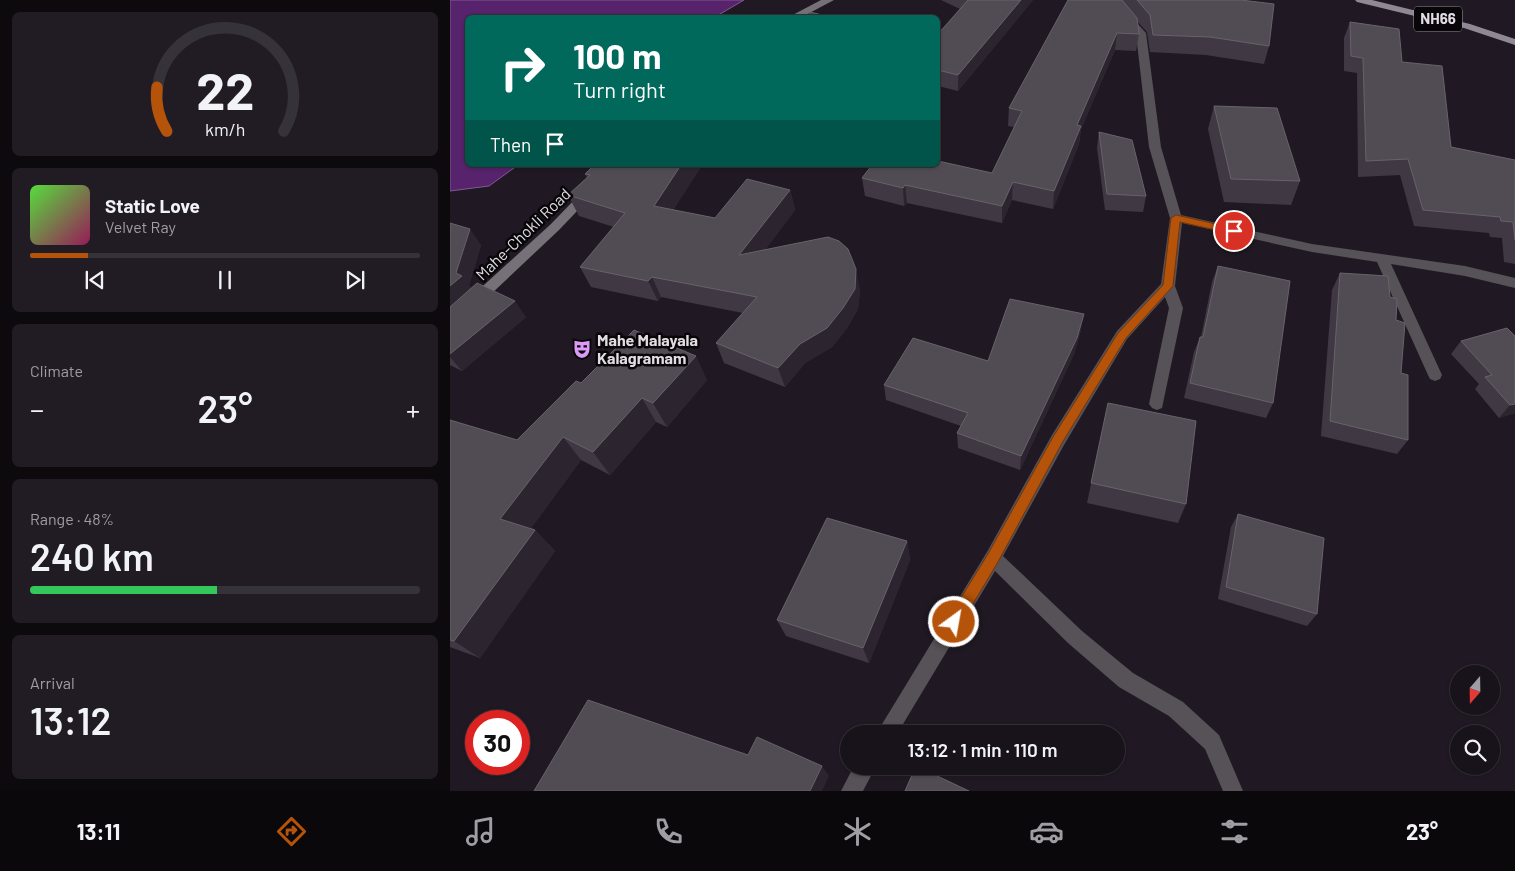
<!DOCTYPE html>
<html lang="en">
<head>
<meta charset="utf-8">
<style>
	body { margin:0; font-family:Barlow,sans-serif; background:#211c23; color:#f1f3f6; height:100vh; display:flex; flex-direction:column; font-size:19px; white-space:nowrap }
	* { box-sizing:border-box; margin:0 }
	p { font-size:16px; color:#9f9ea2 }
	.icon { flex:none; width:28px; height:28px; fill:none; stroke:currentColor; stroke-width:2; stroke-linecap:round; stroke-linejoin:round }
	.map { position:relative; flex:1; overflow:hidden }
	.sheet { display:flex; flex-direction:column; gap:12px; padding:12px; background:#0d0a0e; width:450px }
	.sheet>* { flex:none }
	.hud { position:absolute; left:15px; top:15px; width:475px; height:152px; border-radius:8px; box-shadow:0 1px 4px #0004,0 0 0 1px #363239; background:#00695c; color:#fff; overflow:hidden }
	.needle { width:32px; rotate:200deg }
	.fabs { position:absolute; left:1000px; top:665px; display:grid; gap:10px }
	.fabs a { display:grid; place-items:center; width:50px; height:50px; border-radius:50%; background:#18131a; box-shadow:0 1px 4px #0004,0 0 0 1px #363239; font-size:25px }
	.speed { position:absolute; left:15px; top:710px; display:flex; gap:10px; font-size:25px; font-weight:700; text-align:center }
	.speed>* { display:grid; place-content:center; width:65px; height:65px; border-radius:50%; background:#18131a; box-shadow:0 1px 4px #0004,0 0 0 1px #363239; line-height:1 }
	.speed .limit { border:8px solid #d22; background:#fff; color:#111 }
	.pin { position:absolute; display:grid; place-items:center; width:42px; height:42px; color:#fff; margin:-21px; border:2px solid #fff; border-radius:50%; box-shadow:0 1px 5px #0007 }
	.me { position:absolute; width:55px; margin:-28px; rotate:32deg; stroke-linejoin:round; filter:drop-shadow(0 0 4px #0008) }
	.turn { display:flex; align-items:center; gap:18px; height:105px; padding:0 25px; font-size:22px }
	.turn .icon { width:65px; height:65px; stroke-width:2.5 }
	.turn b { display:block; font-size:35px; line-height:42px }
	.then { display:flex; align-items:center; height:48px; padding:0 25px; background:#0003; gap:10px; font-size:19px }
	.big { font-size:38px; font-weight:600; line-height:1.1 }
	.sheet .widget { flex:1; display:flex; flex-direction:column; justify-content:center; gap:8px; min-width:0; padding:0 18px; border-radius:8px; background:#211c23 }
	.sheet .dial { align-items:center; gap:0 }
	.dial svg { height:130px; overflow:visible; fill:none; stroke:#363239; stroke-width:7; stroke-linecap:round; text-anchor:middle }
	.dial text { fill:#f1f3f6; stroke:none }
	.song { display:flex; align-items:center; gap:15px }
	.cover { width:60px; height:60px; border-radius:8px; background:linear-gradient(135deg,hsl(110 70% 55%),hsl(330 70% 35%)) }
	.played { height:5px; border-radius:2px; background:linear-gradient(90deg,#b45309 15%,#363239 15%) }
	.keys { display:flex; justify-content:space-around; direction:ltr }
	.heat { display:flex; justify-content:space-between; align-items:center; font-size:28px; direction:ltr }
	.charge { height:8px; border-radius:4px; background:linear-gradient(90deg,#34c759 48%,#363239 0) }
	.trip { position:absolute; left:390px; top:725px; width:285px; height:50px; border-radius:25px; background:#18131a; box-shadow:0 1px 4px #0004,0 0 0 1px #363239; font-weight:600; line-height:50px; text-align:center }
	.tabs { display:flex; height:80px; justify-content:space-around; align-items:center; background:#0a080a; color:#9f9ea2 }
	.tabs .icon { width:35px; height:35px }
	.tabs .selected { color:#b45309 }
	.tabs b { font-size:22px; color:#f1f3f6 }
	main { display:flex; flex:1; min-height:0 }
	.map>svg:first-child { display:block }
	.water { fill:#57236c; stroke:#805b90 }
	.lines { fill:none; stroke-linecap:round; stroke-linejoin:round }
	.street { fill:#565257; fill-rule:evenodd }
	.secondary { fill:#767179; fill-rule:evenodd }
	.primary { fill:#8f8993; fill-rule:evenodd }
	.wall { fill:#403943 }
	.shaded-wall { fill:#2c252f }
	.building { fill:#514b54; stroke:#68626b }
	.route { fill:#b45309; stroke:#753606 }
	.labels { text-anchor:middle; stroke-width:5; stroke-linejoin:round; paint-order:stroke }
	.shield { fill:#080609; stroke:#a09ca2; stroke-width:1 }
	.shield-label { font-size:15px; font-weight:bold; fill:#e1dde3 }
	.street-label { font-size:16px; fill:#e1dde3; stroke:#080609 }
	.poi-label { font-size:16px; font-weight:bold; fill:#e1dde3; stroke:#080609; text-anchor:start }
</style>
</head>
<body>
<main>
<section class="sheet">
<div class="widget dial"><svg viewBox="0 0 100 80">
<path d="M14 69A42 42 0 1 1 86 69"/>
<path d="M14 69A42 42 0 0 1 8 42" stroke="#b45309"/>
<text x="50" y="56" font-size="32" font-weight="700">22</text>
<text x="50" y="72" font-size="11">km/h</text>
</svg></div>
<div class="widget">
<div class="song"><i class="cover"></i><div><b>Static Love</b><p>Velvet Ray</p></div></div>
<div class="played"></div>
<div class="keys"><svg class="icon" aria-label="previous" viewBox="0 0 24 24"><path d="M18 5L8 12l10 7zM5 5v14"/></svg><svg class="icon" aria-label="pause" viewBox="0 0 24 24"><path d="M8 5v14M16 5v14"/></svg><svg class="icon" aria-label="next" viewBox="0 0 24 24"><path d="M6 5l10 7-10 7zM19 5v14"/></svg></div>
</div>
<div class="widget"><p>Climate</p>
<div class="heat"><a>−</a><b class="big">23°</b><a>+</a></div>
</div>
<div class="widget"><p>Range · 48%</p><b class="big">240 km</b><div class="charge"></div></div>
<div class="widget"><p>Arrival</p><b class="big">13:12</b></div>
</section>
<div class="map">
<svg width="1065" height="791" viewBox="0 0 1065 791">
	<rect width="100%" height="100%" fill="#201923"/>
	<path class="water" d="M0,0h294l-29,17 -247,1v147h50l-29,21 -39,5z"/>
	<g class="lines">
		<g class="street">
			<path d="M652,0h12l5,3 27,30 15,114 20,68 131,29 153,22 50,12v10l-50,-12 -74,-12 51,111 -2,4 -5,2 -5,-2 -2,-4 -51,-113 -65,-10 -130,-29 -7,63 8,22 -21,100 -5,2 -5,-2 -3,-4 20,-96 -4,-11 -38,42 -63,106 -61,111 79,75 51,42 50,29 36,33 24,56h-20l-18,-42 -36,-33 -50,-29 -51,-44 -73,-72 -98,163h-21l111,-182 65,-117 65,-104 44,-47 9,-66 -21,-71 -13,-113 -23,-27z"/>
			<path d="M404,766h22l-13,25h-22z"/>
		</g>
		<g class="secondary">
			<path d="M371,0h13l-34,18h-13z"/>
			<path d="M158,165h13l-62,65 -104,98 -5,1v-13l101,-92z"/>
		</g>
		<path class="primary" d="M905,0h17l98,24 45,15v6l-51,-17 -107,-26z"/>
	</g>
	<g class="wall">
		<path d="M491,0h92l-75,91 -20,-5v-52l22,-25z"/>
		<path d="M618,0h173l28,46 -5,18 -58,-9 -56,-3 -3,-20 -10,-11 2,13 -3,17 -21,-1 -34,79 -2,15 -26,65 -41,-9 -10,23 -95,-20 -3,3 -39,-10 -3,-18 130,-5 22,-46 -6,-1 1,-18z"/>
		<path d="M900,22l52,40 49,85 64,13v104l-11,-2 -2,-24 -12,-1 -1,-4 -75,-7 -14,-51 -42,2 -1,-104 -13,-2v-33z"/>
		<path d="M764,106l86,75 -9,24 -67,-3 -16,-73z"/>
		<path d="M649,132l47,64 -3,16 -38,-2 -8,-62z"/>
		<path d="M144,165h108l-29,45 42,8 75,-28 5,20 -30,40 95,40 -2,19 -11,19 -15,19 -27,16 -20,24 -61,-24 -8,-20 27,-30 -82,-16 -3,4 -67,-14 -11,-20 34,-40 -35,-11 -11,-21 19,-17 -2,-4z"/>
		<path d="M0,223l31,22 -12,40 2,3 55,29 -64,54 -12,-6z"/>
		<path d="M768,266l55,137 -7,15 -82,-20 10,-46 6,-15h1l11,-55z"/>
		<path d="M890,273l50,24 6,23 12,120 -11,14 -76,-18 11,-146z"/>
		<path d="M631,330l-7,24 -54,116 -62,-22 -1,-15 4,-7 -75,-26 -2,-15 104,-24z"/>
		<path d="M1065,336v77l-16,5 -24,-29 4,-5 -28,-30 10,-13z"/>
		<path d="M257,380l-40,47 -11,-5 -46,53 -29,-15 -50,68 4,2 20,21 -75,107 -30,-11v-227l67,20 64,-57z"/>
		<path d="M658,403l78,101 -8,19 -91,-20z"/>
		<path d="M788,514l79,100 -10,12 -89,-27 13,-72z"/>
		<path d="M457,541l3,19 -41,103 -83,-27 -9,-16z"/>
	</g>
	<g class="shaded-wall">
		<path d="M571,0h12l-75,91v-16z"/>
		<path d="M667,33l-2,17 -34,79 -2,15 -26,65 1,-18 23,-66z"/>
		<path d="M231,165h21l-39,61 -9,-20z"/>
		<path d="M563,182l-1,18 -10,23v-17z"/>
		<path d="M455,185l2,18 -3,3 -1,-18z"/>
		<path d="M340,190l5,20 -49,66 -7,-21z"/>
		<path d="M20,229l11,16 -12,40 5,7 -24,21v-27z"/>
		<path d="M406,269l4,21 -2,19 -11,19 -15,19 -27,16 -20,24 -7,-19z"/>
		<path d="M202,277l9,20 -3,4 -10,-20z"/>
		<path d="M65,301l11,16 -64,54 -12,-14v-3z"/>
		<path d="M634,314l-3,16 -7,24 -54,116 1,-14z"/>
		<path d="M246,356l11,24 -40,47 -14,-24z"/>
		<path d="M192,398l14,24 -46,53 -17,-23z"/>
		<path d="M1065,404v9l-16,5 11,-13z"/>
		<path d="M113,437l18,23 -59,80 -22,-21z"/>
		<path d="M85,530l20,21 -75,107 -26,-17z"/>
		<path d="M457,541l3,19 -41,103 -6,-15z"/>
		<path d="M372,766l7,10 -7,15h-12z"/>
	</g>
	<g class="building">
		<path d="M518,0h53l-63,75 -20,-5v-36z"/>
		<path d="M618,0h54l15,18 2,16 -22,-1 -40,92 4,1 -27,65 -41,-9 -11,24 -97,-21 -2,3 -41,-10 10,-13h66v-4l54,12 30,-62 -13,-3z"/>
		<path d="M687,0h104l33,4 -5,42 -59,-9 -57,-2 -3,-20z"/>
		<path d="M360,12l24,6h-26z"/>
		<path d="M900,22l49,7 3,33 40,4 9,81 64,13v80l-2,-18 -12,-1 -1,-4 -77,-7 -15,-51 -42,2 -3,-103 -12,-2z"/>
		<path d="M764,106l63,2 23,73 -69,-2z"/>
		<path d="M649,132l33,8 14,56 -39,-2z"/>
		<path d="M144,165h87l-27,41 61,12 32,-39 43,11 -51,65 89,-18 11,4 9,8 8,20 -1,20 -12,19 -16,20 -27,16 -22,24 -62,-25 41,-46 -105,-20 -4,4 -68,-14 45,-54 -57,-18 22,-20 -5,-1z"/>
		<path d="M0,223l20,6 -14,44 6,3 -12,10z"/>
		<path d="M768,266l72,15 -17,122 -83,-20 10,-46h3z"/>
		<path d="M890,273l48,3 2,21 7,2 -1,21 9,3 -4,50 7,2v65l-78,-19z"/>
		<path d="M27,283l38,18 -65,53v-47z"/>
		<path d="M560,299l74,15 -7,24 -56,118 -64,-23 11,-20 -84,-28 29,-47 75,23z"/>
		<path d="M1057,328l8,8v68l-5,1 -25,-28 7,-2 -31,-34z"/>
		<path d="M184,330l62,26 -43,47 -11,-5 -49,54 -30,-15 -63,82 35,11 -81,111 -4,-1v-220l67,20 59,-59 5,2z"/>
		<path d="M658,403l88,18 -10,83 -95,-21z"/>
		<path d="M788,514l86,24 -7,76 -91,-27z"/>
		<path d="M377,518l80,23 -44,107 -86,-28z"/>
		<path d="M138,700l160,55 9,-18 65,29 -12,25h-276z"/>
		<path d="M466,766l53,25h-64z"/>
	</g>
	<path class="route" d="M726,215l58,13 5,3 -5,3 -54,-12 -7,64 -47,52 -64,105 -64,119 -39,65 -5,2 -5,-2 -2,-5 2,-5 39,-63 65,-117 65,-104 45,-48 8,-67z"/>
	<defs>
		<g id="theatre-bare" transform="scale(1.5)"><path d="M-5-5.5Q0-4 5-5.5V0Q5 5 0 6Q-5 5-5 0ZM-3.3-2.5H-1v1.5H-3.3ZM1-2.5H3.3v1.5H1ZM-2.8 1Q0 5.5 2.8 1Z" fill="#da9af6" stroke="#080609" stroke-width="2.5" paint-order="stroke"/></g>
	</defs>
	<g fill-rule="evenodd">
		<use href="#theatre-bare" x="132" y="349"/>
	</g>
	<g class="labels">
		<rect class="shield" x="964" y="6.5" width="48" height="25" rx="4"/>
		<g class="shield-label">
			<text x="988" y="24">NH66</text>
		</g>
		<g class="street-label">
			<text transform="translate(73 234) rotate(-44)" y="6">Mahe-Chokli Road</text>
		</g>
		<g class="poi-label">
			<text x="147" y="346">Mahe Malayala<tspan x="147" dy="18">Kalagramam</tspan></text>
		</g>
	</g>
</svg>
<div class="fabs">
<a><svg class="needle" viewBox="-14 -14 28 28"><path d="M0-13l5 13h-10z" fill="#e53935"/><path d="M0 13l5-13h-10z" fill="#9f9ea2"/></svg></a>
<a><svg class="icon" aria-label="search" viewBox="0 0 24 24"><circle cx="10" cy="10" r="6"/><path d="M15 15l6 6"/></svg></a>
</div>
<div class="speed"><div class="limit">30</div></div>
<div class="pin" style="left:784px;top:231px;background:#d93025"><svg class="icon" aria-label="arrive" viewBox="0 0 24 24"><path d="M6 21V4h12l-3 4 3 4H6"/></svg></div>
<svg class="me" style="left:504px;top:622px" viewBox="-20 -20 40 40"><circle r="17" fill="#b45309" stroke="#fff" stroke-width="3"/><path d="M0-11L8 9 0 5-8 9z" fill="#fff"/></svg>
<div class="trip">13:12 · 1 min · 110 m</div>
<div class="hud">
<div class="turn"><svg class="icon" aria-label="right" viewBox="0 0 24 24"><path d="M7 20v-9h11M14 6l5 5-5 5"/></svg><div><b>100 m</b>Turn right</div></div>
<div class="then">Then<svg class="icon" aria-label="arrive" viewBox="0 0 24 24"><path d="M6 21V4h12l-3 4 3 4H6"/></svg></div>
</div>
</div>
</main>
<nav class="tabs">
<b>13:11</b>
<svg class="icon selected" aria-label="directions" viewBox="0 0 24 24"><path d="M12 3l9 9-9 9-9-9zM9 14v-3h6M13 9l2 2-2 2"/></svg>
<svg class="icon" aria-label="music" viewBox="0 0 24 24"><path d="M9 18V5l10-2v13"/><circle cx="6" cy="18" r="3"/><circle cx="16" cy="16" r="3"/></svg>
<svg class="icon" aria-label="phone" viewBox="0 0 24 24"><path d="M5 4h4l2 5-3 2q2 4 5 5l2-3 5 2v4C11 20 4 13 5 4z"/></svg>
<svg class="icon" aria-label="climate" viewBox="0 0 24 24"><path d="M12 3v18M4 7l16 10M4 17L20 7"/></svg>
<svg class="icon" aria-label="car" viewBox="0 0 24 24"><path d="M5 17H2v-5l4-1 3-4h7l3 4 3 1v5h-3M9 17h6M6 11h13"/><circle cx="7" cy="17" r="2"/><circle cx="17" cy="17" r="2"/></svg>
<svg class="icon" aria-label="filters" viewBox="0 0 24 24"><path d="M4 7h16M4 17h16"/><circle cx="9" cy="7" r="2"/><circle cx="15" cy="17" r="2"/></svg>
<b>23°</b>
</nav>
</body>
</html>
